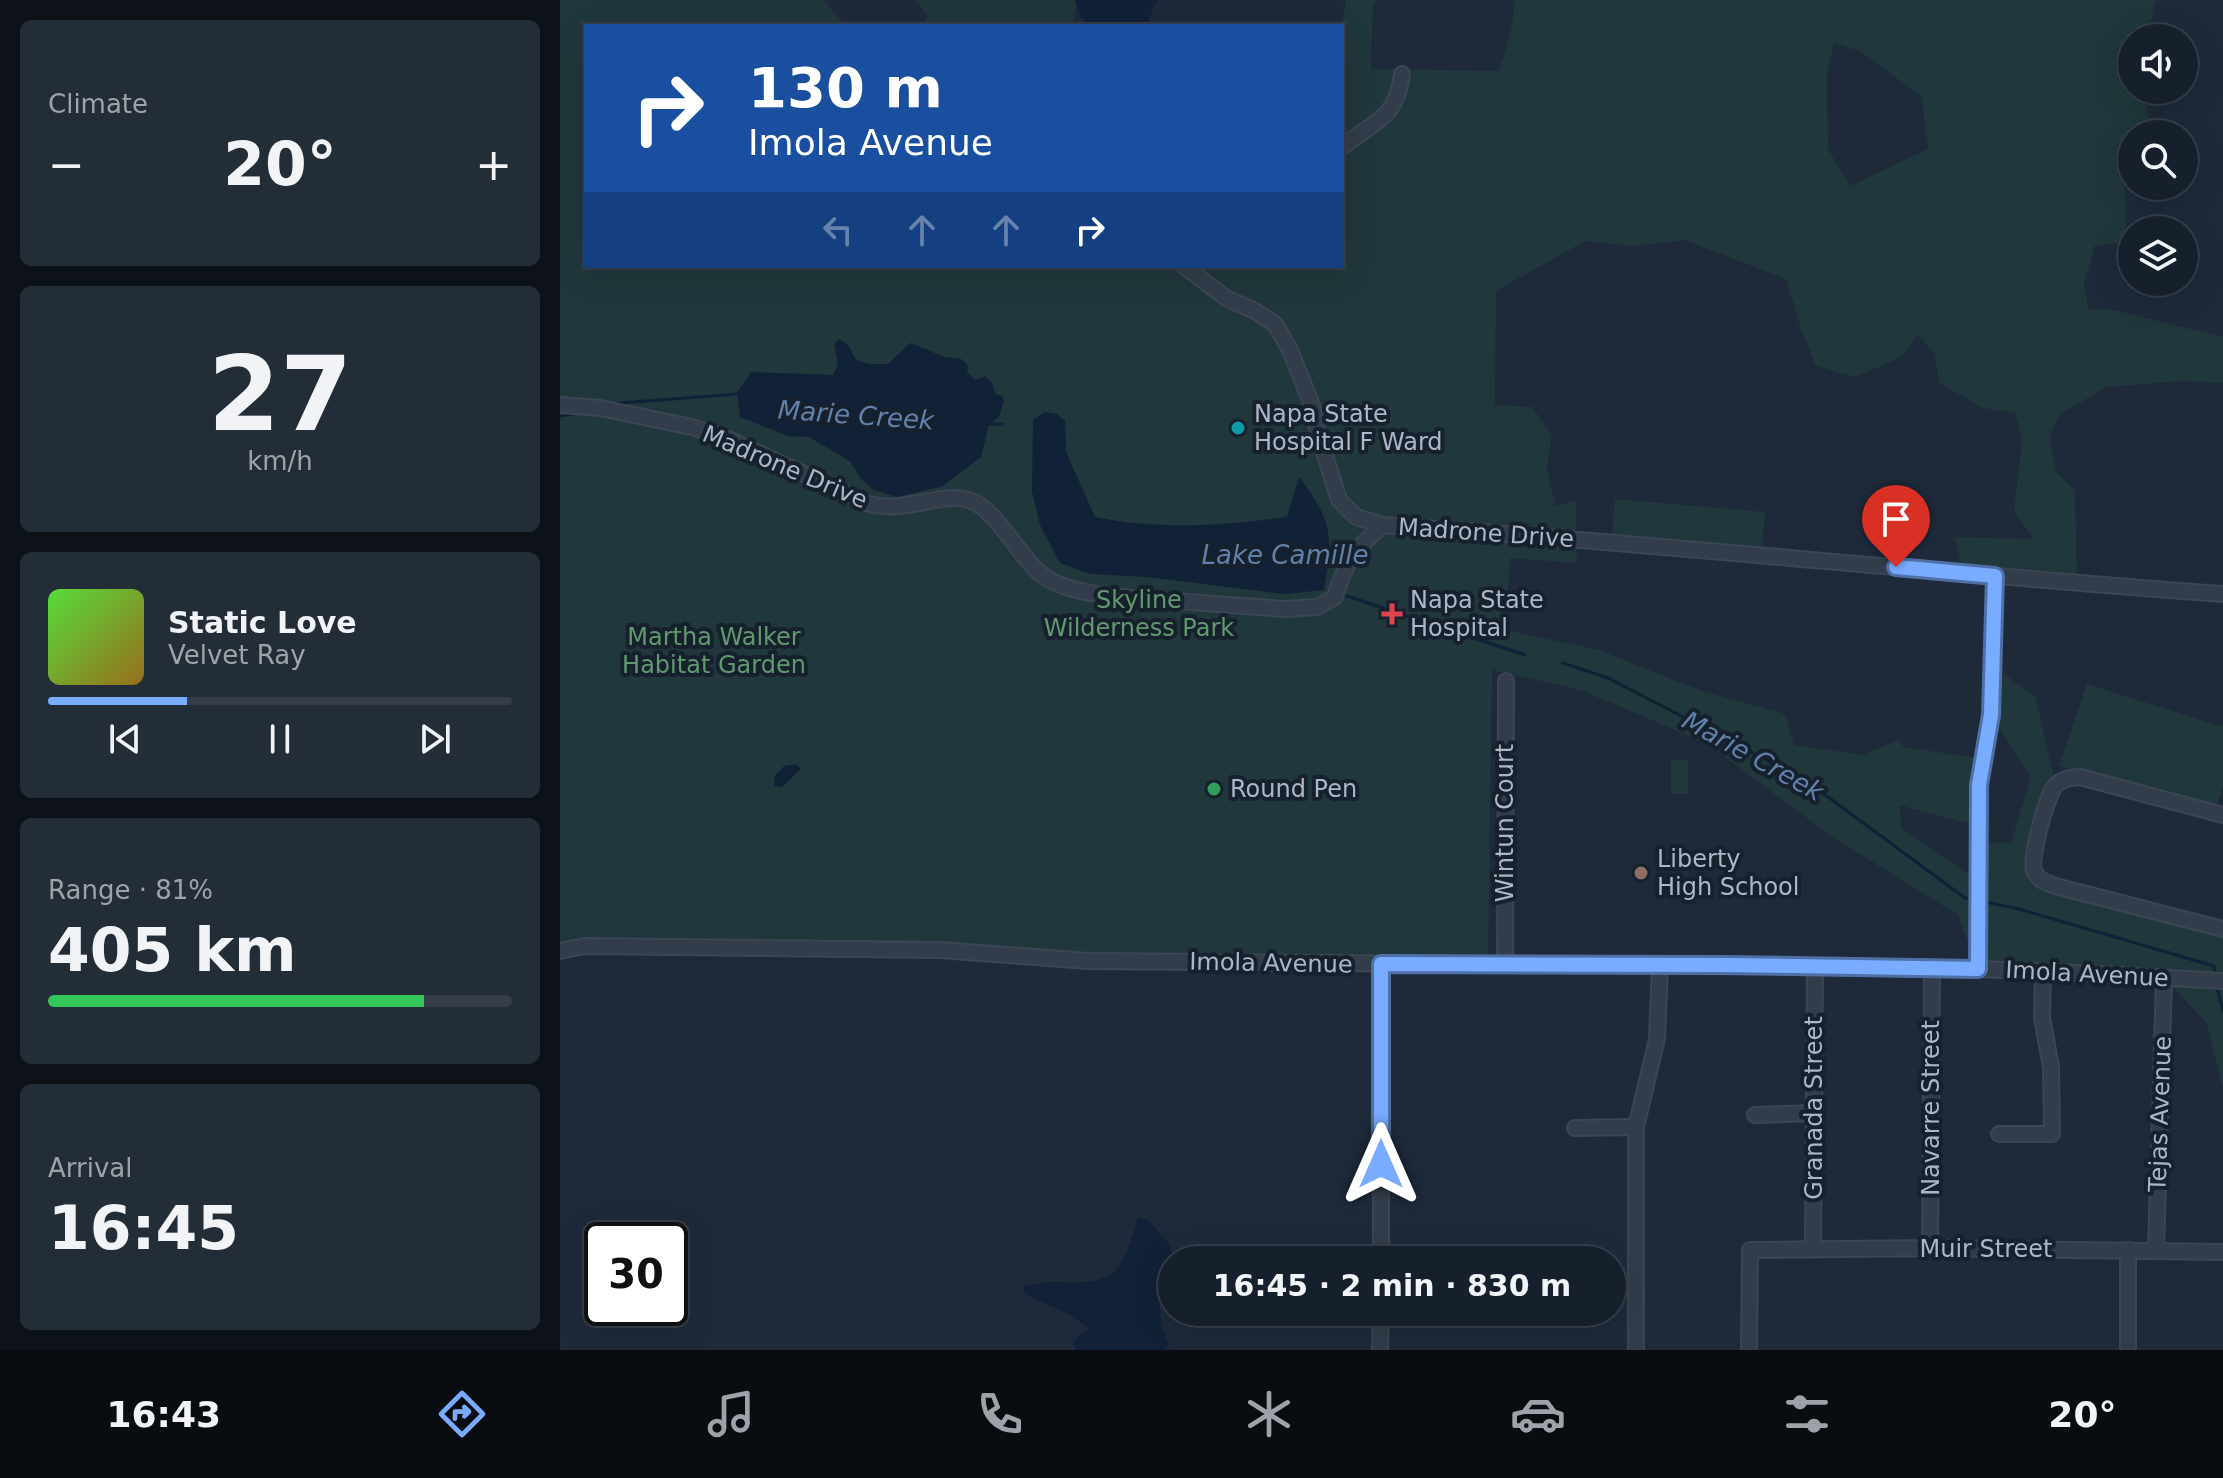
<!DOCTYPE html>
<html lang="en">
<head>
<meta charset="utf-8">
<style>
	body { margin:0; font-family:"DejaVu Sans",sans-serif; background:#232d38; color:#f1f3f6; height:100vh; display:flex; flex-direction:column; font-size:30px; white-space:nowrap }
	* { box-sizing:border-box; margin:0 }
	p { font-size:26px; color:#9ea3a9 }
	.icon { flex:none; width:44px; height:44px; fill:none; stroke:currentColor; stroke-width:2; stroke-linecap:round; stroke-linejoin:round }
	.map { position:relative; flex:1; overflow:hidden }
	.drawer { display:flex; flex-direction:column; gap:20px; padding:20px; background:#0c1218; width:560px }
	.drawer>* { flex:none }
	.hud { position:absolute; left:24px; top:24px; width:760px; height:244px; border-radius:0px; box-shadow:0 8px 32px #0002,0 0 0 2px #353e48; background:#1a4fa0; color:#fff; overflow:hidden }
	.controls { position:absolute; left:1558px; top:24px; display:grid; gap:16px }
	.controls a { display:grid; place-items:center; width:80px; height:80px; border-radius:50%; background:#16202c; box-shadow:0 8px 32px #0002,0 0 0 2px #353e48; font-size:40px }
	.speed { position:absolute; left:24px; top:1222px; display:flex; gap:16px; font-size:40px; font-weight:700; text-align:center }
	.speed>* { display:grid; place-content:center; width:104px; height:104px; border-radius:50%; background:#16202c; box-shadow:0 8px 32px #0002,0 0 0 2px #353e48; line-height:1 }
	.speed .limit { border:4px solid #111; border-radius:12px; background:#fff; color:#111 }
	.pin { position:absolute; display:grid; place-items:center; width:68px; height:68px; color:#fff; margin:-82px -34px; border-radius:50% 50% 50% 0; rotate:-45deg; box-shadow:0 0 8px #0007 }
	.pin .icon { rotate:45deg }
	.me { position:absolute; width:88px; margin:-44px; rotate:0deg; stroke-linejoin:round; filter:drop-shadow(0 0 6px #0008) }
	.turn { display:flex; align-items:center; gap:28px; height:168px; padding:0 32px; font-size:36px }
	.turn .icon { width:104px; height:104px; stroke-width:2.5 }
	.turn b { display:block; font-size:56px; line-height:68px }
	.lanes { display:flex; align-items:center; height:76px; padding:0 32px; background:#0003; justify-content:center; gap:40px; direction:ltr }
	.lanes .off { opacity:.35 }
	.big { font-size:60px; font-weight:800; line-height:1.1 }
	.drawer .widget { flex:1; display:flex; flex-direction:column; justify-content:center; gap:12px; min-width:0; padding:0 28px; border-radius:12px; background:#232d38 }
	.drawer .dial { align-items:center; gap:0 }
	.dial b { font-size:104px; line-height:1 }
	.song { display:flex; align-items:center; gap:24px }
	.cover { width:96px; height:96px; border-radius:12px; background:linear-gradient(135deg,hsl(110 70% 55%),hsl(40 70% 35%)) }
	.played { height:8px; border-radius:4px; background:linear-gradient(90deg,#79acff 30%,#353e48 30%) }
	.keys { display:flex; justify-content:space-around; direction:ltr }
	.heat { display:flex; justify-content:space-between; align-items:center; font-size:44px; direction:ltr }
	.charge { height:12px; border-radius:6px; background:linear-gradient(90deg,#34c759 81%,#353e48 0) }
	.trip { position:absolute; left:598px; top:1246px; width:468px; height:80px; border-radius:40px; background:#16202c; box-shadow:0 8px 32px #0002,0 0 0 2px #353e48; font-weight:800; line-height:80px; text-align:center }
	.tab-bar { display:flex; height:128px; justify-content:space-around; align-items:center; background:#090d12; color:#9ea3a9 }
	.tab-bar .icon { width:56px; height:56px }
	.tab-bar .selected { color:#79acff }
	.tab-bar b { font-size:36px; color:#f1f3f6 }
	main { display:flex; flex:1; min-height:0 }
	.map>svg:first-child { display:block }
	.green { fill:#20373b; fill-rule:evenodd }
	.water { fill:#112137 }
	.lines { fill:none; stroke-linecap:round; stroke-linejoin:round }
	.stream { stroke:#112137; stroke-width:3 }
	.minor-casing { stroke:#3b4553; stroke-width:18 }
	.minor { stroke:#323c4a; stroke-width:14 }
	.route-casing { stroke:#4f70a6; stroke-width:20 }
	.route { stroke:#79acff; stroke-width:14 }
	.culture-dot { fill:#0f9aa8; stroke:#17212e; stroke-width:3 }
	.health-dot { fill:#e0444e; stroke:#17212e; stroke-width:3 }
	.leisure-dot { fill:#2e9e5b; stroke:#17212e; stroke-width:3 }
	.education-dot { fill:#8d6e63; stroke:#17212e; stroke-width:3 }
	.labels { text-anchor:middle; stroke-width:8; stroke-linejoin:round; paint-order:stroke }
	.poi-label { font-size:24px; fill:#acb6c7; stroke:#17212e; text-anchor:start }
	.street-label { font-size:24px; fill:#acb6c7; stroke:#17212e }
	.park-label { font-size:24px; fill:#61996e; stroke:#17212e }
	.water-label { font-size:26px; font-style:italic; fill:#6180aa; stroke:#17212e }
</style>
</head>
<body>
<main>
<section class="drawer">
<div class="widget"><p>Climate</p>
<div class="heat"><a>−</a><b class="big">20°</b><a>+</a></div>
</div>
<div class="widget dial"><b>27</b><p>km/h</p></div>
<div class="widget">
<div class="song"><i class="cover"></i><div><b>Static Love</b><p>Velvet Ray</p></div></div>
<div class="played"></div>
<div class="keys"><svg class="icon" aria-label="previous" viewBox="0 0 24 24"><path d="M18 5L8 12l10 7zM5 5v14"/></svg><svg class="icon" aria-label="pause" viewBox="0 0 24 24"><path d="M8 5v14M16 5v14"/></svg><svg class="icon" aria-label="next" viewBox="0 0 24 24"><path d="M6 5l10 7-10 7zM19 5v14"/></svg></div>
</div>
<div class="widget"><p>Range · 81%</p><b class="big">405 km</b><div class="charge"></div></div>
<div class="widget"><p>Arrival</p><b class="big">16:45</b></div>
</section>
<div class="map">
<svg width="1663" height="1350" viewBox="0 0 1663 1350">
	<rect width="100%" height="100%" fill="#1e2a3a"/>
	<g class="green">
		<path d="M0,0h263l23,26h-260v240h756v-238l4,-28h30l-3,5 -2,64 128,2 12,-40 4,-31h641l-8,38h-16v52h11l6,30 36,12 17,24 -18,3v-25h-52v35l-8,2 3,71 -32,4 -11,37 4,26 26,1 109,27v46l-42,-2 -74,6 -47,27 -11,23 7,35 19,18 2,94 -115,-11 -7,-36 79,2 -20,-27 8,-73 -7,-26 -32,-5 -44,-25 -4,-29 -17,-19 -18,23 -45,19 -39,-11 -15,-37 -15,-50 -101,-39 -52,6 -48,-5 -89,50 -1,114 37,2 20,28 -5,32 8,39 21,-5 1,62 -67,-5 -4,65 4,8 89,19 103,41 83,23 9,31 68,10 36,-15 6,7 79,12 -5,67 -79,-21 3,24 75,51 1,-38 33,1 20,-66 -40,-62 1,-49 43,30 21,89 -22,69 8,27 181,48v159l-16,-65 -43,-45 -186,-9 -20,-54 -124,-77 -126,-94 -127,-54 -89,-20 -4,295 -928,-14zM1274,43l26,8 62,46 6,52 -78,37 -22,-37 -1,-75z"/>
		<path d="M355,0h160l1,3 -3,23h-151l6,-10z"/>
		<path d="M1055,499l150,13 -3,35 -150,-13z"/>
		<path d="M1527,684l136,43v60l-7,21 -157,-42z"/>
		<rect x="1111" y="760" width="17" height="34"/>
	</g>
	<g class="water">
		<path d="M515,0h82l-11,26h-56l-9,-9z"/>
		<path d="M279,339l9,6 8,15 12,4h20l22,-21 35,14 16,2 7,6 -1,7 8,8 10,-4 7,7 3,11 7,2 2,5 -5,16 -10,7 -8,33 -38,29 -46,11 -23,-7 -12,-10 -12,-19 -41,-24 -21,-1 -48,-19 -3,-24 14,-21 82,3 5,-11 -4,-20z"/>
		<path d="M485,412l12,2 8,7 1,31 29,65c62,13 130,9 192,0l12,-40c34,45 34,58 25,113l-39,4 -139,-17 -55,-3 -31,-11 -20,-38 -8,-33 1,-72z"/>
		<path d="M236,764l5,5 -19,18 -8,-1 1,-10 9,-10z"/>
		<path d="M578,1218l10,2 22,25 1,8 -11,54 1,17 8,21 -4,5h-90l-2,-9 16,-12c-19,-18 -43,-23 -65,-36v-7c9,-1 17,-4 25,-4 22,-1 56,6 71,-17 9,-14 12,-31 18,-47z"/>
	</g>
	<g class="lines">
		<g class="stream">
			<path d="M59,403l119,-9"/>
			<path d="M0,416l20,-3"/>
			<path d="M429,424h13"/>
			<path d="M784,595l181,60"/>
			<path d="M1003,663l45,15 197,102 160,118 6,1"/>
			<path d="M1425,902l34,7 195,57 1,10"/>
			<path d="M1656,984l7,27"/>
		</g>
		<g class="minor-casing">
			<g id="minor">
				<path d="M782,147c31,-25 55,-28 60,-73"/>
				<path d="M624,266l42,32 29,13 20,13 15,26 22,55 6,28 21,67 17,17 27,8"/>
				<path d="M0,405l40,3 92,19 36,12 138,64c39,12 74,-12 103,-3 28,9 49,56 73,75 20,15 52,19 77,22l166,12 32,-2 18,-10c10,-35 21,-49 48,-72 280,19 560,49 840,69"/>
				<path d="M1663,815l-143,-38c-9,1 -17,1 -24,8 -9,8 -26,73 -22,85 3,11 16,14 25,17l164,42"/>
				<path d="M0,951l25,-5 355,4 148,11 844,7 111,3 180,10"/>
				<path d="M821,964v296"/>
				<path d="M945,965l1,-284"/>
				<path d="M1418,969l1,-184 12,-70 4,-139"/>
				<path d="M1195,1115l59,-2"/>
				<path d="M1015,1128l61,-1"/>
				<path d="M1439,1134h53l-1,-67 -9,-49 1,-47"/>
				<path d="M1370,1248l2,-280"/>
				<path d="M1253,1249l2,-282"/>
				<path d="M1568,1250v100"/>
				<path d="M1596,1250l8,-272"/>
				<path d="M820,1350l1,-38"/>
				<path d="M1076,1350v-223l21,-88 3,-73"/>
				<path d="M1189,1350l1,-100 180,-2 293,4"/>
			</g>
		</g>
		<use href="#minor" class="minor"/>
	</g>
	<g class="lines">
		<g class="route-casing">
			<path id="route" d="M821,1164v-200l344,1 253,4 1,-184 12,-70 4,-139 -99,-9"/>
		</g>
		<use href="#route" class="route"/>
	</g>
	<circle class="culture-dot" cx="678" cy="428" r="8"/>
	<path class="health-dot" d="M828 602h8v8h8v8h-8v8h-8v-8h-8v-8h8z"/>
	<circle class="leisure-dot" cx="654" cy="789" r="8"/>
	<circle class="education-dot" cx="1081" cy="873" r="8"/>
	<g class="labels">
		<g class="poi-label">
			<text x="694" y="422">Napa State<tspan x="694" dy="28">Hospital F Ward</tspan></text>
			<text x="850" y="608">Napa State<tspan x="850" dy="28">Hospital</tspan></text>
			<text x="670" y="797">Round Pen</text>
			<text x="1097" y="867">Liberty<tspan x="1097" dy="28">High School</tspan></text>
		</g>
		<g class="street-label">
			<text transform="translate(225 467) rotate(23)" y="8">Madrone Drive</text>
			<text transform="translate(926 533) rotate(4)" y="8">Madrone Drive</text>
			<text transform="translate(945 823) rotate(-90)" y="8">Wintun Court</text>
			<text transform="translate(711 963) rotate(1)" y="8">Imola Avenue</text>
			<text transform="translate(1527 974) rotate(3)" y="8">Imola Avenue</text>
			<text transform="translate(1254 1108) rotate(-90)" y="8">Granada Street</text>
			<text transform="translate(1371 1108) rotate(-90)" y="8">Navarre Street</text>
			<text transform="translate(1600 1114) rotate(-88)" y="8">Tejas Avenue</text>
			<text x="1426" y="1257">Muir Street</text>
		</g>
		<g class="park-label">
			<text x="579" y="608">Skyline<tspan x="579" dy="28">Wilderness Park</tspan></text>
			<text x="154" y="645">Martha Walker<tspan x="154" dy="28">Habitat Garden</tspan></text>
		</g>
		<g class="water-label">
			<text transform="translate(296 415) rotate(4)" y="9">Marie Creek</text>
			<text x="725" y="564">Lake Camille</text>
			<text transform="translate(1193 756) rotate(29)" y="9">Marie Creek</text>
		</g>
	</g>
</svg>
<div class="controls">
<a><svg class="icon" aria-label="sound" viewBox="0 0 24 24"><path d="M4 9h4l5-4v14l-5-4H4zM17 9q2 3 0 6"/></svg></a>
<a><svg class="icon" aria-label="search" viewBox="0 0 24 24"><circle cx="10" cy="10" r="6"/><path d="M15 15l6 6"/></svg></a>
<a><svg class="icon" aria-label="layers" viewBox="0 0 24 24"><path d="M12 4l9 5-9 5-9-5zM3 14l9 5 9-5"/></svg></a>
</div>
<div class="speed"><div class="limit">30</div></div>
<div class="pin" style="left:1336px;top:567px;background:#d93025"><svg class="icon" aria-label="arrive" viewBox="0 0 24 24"><path d="M6 21V4h12l-3 4 3 4H6"/></svg></div>
<svg class="me" style="left:821px;top:1164px" viewBox="-20 -20 40 40"><path d="M0-17L14 15 0 8-14 15z" fill="#79acff" stroke="#fff" stroke-width="4"/></svg>
<div class="trip">16:45 · 2 min · 830 m</div>
<div class="hud">
<div class="turn"><svg class="icon" aria-label="right" viewBox="0 0 24 24"><path d="M7 20v-9h11M14 6l5 5-5 5"/></svg><div><b>130 m</b>Imola Avenue</div></div>
<div class="lanes"><svg class="icon off" aria-label="left" viewBox="0 0 24 24"><path d="M17 20v-9H6M10 6l-5 5 5 5"/></svg><svg class="icon off" aria-label="ahead" viewBox="0 0 24 24"><path d="M12 20V5M6 11l6-6 6 6"/></svg><svg class="icon off" aria-label="ahead" viewBox="0 0 24 24"><path d="M12 20V5M6 11l6-6 6 6"/></svg><svg class="icon" aria-label="right" viewBox="0 0 24 24"><path d="M7 20v-9h11M14 6l5 5-5 5"/></svg></div>
</div>
</div>
</main>
<nav class="tab-bar">
<b>16:43</b>
<svg class="icon selected" aria-label="directions" viewBox="0 0 24 24"><path d="M12 3l9 9-9 9-9-9zM9 14v-3h6M13 9l2 2-2 2"/></svg>
<svg class="icon" aria-label="music" viewBox="0 0 24 24"><path d="M9 18V5l10-2v13"/><circle cx="6" cy="18" r="3"/><circle cx="16" cy="16" r="3"/></svg>
<svg class="icon" aria-label="phone" viewBox="0 0 24 24"><path d="M5 4h4l2 5-3 2q2 4 5 5l2-3 5 2v4C11 20 4 13 5 4z"/></svg>
<svg class="icon" aria-label="climate" viewBox="0 0 24 24"><path d="M12 3v18M4 7l16 10M4 17L20 7"/></svg>
<svg class="icon" aria-label="car" viewBox="0 0 24 24"><path d="M5 17H2v-5l4-1 3-4h7l3 4 3 1v5h-3M9 17h6M6 11h13"/><circle cx="7" cy="17" r="2"/><circle cx="17" cy="17" r="2"/></svg>
<svg class="icon" aria-label="filters" viewBox="0 0 24 24"><path d="M4 7h16M4 17h16"/><circle cx="9" cy="7" r="2"/><circle cx="15" cy="17" r="2"/></svg>
<b>20°</b>
</nav>
</body>
</html>
